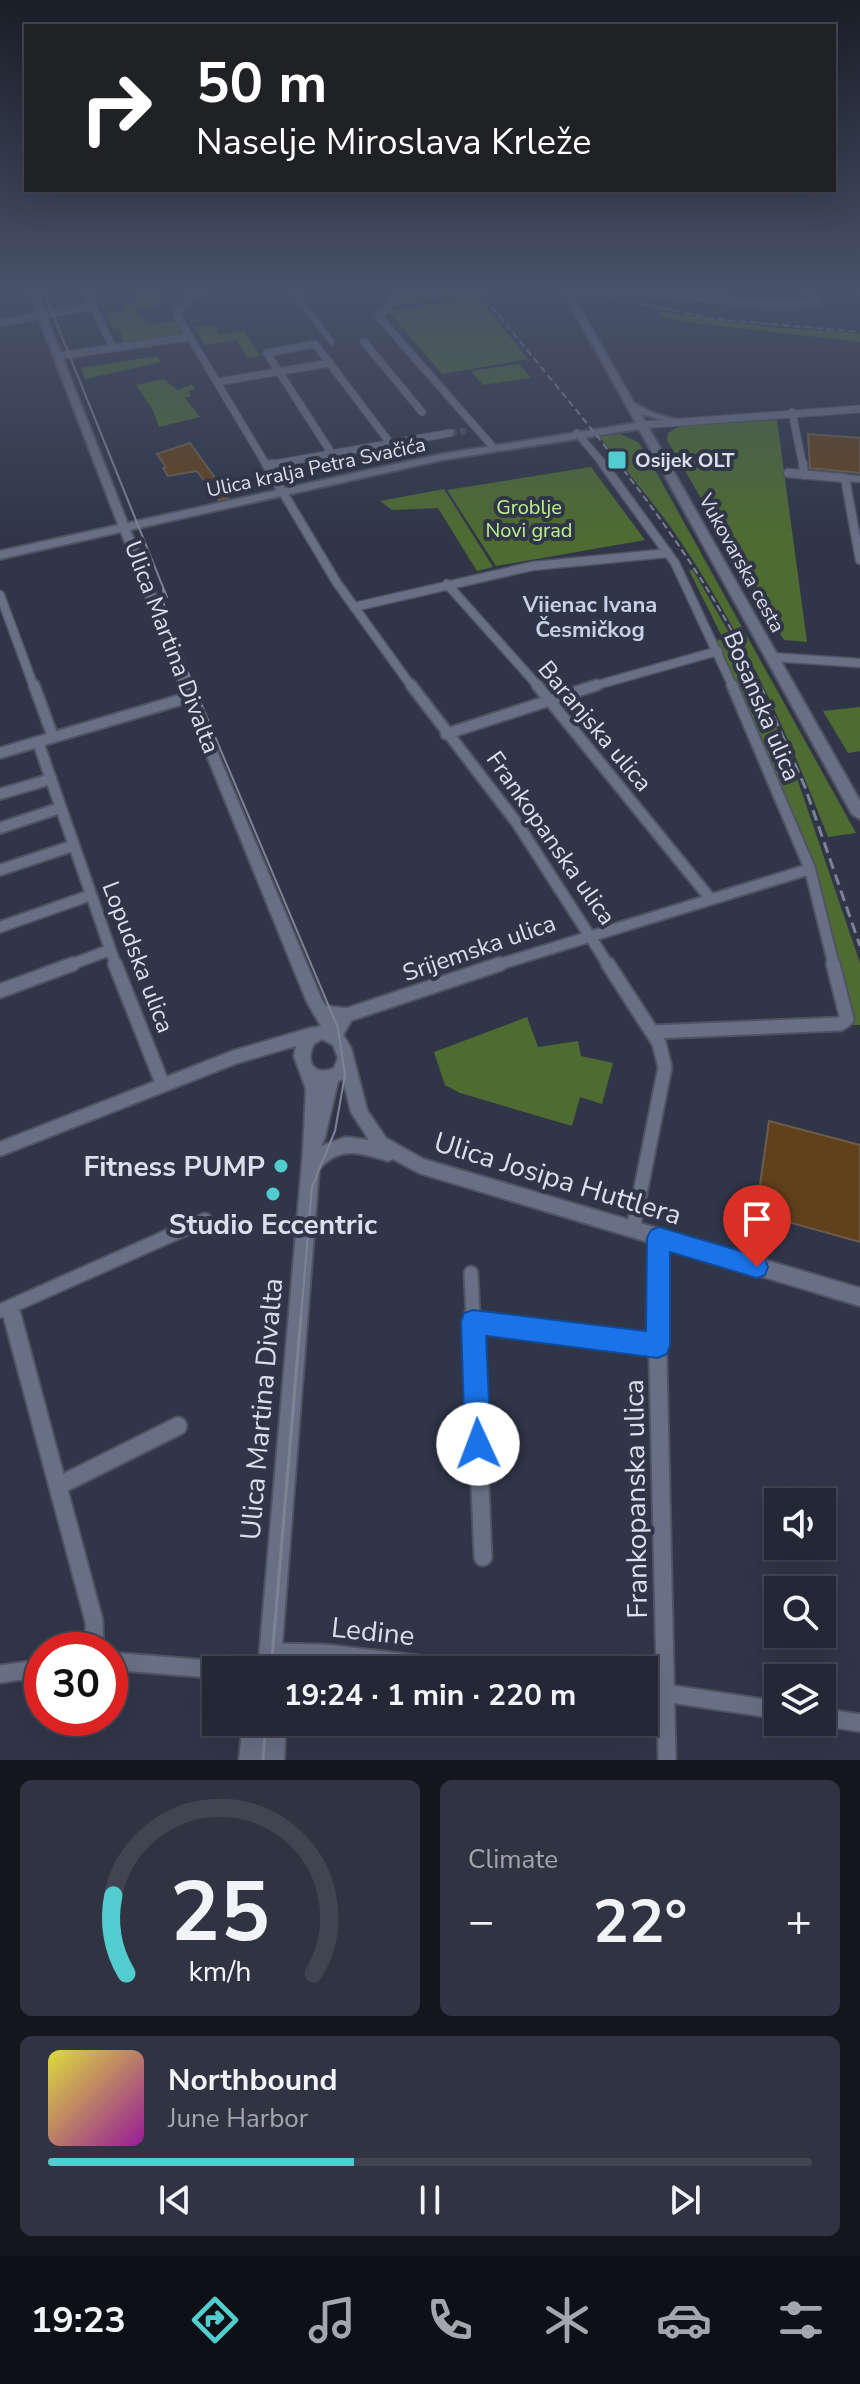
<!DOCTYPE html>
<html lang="en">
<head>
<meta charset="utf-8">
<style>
	body { margin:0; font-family:"Nunito Sans",sans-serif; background:#303442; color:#f1f3f6; height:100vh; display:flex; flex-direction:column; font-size:30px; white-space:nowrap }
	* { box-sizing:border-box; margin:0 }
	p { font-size:26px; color:#a3a6ad }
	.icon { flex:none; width:44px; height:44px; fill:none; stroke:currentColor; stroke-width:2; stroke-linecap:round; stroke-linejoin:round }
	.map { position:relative; height:1760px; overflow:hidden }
	.details { display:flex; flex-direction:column; gap:20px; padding:20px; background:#14161e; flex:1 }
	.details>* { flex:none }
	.banner { position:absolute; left:24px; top:24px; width:812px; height:168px; border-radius:0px; box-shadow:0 8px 32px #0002,0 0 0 2px #414451; background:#202124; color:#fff; overflow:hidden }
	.controls { position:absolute; left:764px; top:1488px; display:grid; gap:16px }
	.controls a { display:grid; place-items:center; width:72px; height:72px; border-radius:0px; background:#242836; box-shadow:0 8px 32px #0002,0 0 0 2px #414451; font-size:40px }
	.speed { position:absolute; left:24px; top:1632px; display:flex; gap:16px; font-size:40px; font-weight:700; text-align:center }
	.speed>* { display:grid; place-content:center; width:104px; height:104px; border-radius:50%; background:#242836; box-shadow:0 8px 32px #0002,0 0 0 2px #414451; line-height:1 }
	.speed .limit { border:12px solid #d22; background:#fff; color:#111 }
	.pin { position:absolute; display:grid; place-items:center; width:68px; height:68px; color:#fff; margin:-82px -34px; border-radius:50% 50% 50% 0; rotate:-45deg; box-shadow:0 0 8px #0007 }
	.pin .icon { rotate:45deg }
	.me { position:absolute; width:88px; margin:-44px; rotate:358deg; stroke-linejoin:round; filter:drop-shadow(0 0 6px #0008) }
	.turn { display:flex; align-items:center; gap:28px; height:168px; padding:0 40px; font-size:36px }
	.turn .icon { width:104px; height:104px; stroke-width:2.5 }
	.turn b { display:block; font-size:56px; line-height:68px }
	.big { font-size:60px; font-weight:700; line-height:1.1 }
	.details .tile { flex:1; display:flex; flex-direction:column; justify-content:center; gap:12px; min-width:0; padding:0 28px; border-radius:12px; background:#303442 }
	.details .dial { align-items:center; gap:0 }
	.dial svg { height:208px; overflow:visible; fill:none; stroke:#414451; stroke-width:7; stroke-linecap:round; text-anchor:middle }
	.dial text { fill:#f1f3f6; stroke:none }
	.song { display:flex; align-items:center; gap:24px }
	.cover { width:96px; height:96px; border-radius:12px; background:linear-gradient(135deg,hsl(60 70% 55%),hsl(300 70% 35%)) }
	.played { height:8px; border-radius:4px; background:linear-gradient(90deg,#52cdcf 40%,#414451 40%) }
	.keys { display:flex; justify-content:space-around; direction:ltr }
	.heat { display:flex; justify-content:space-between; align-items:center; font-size:44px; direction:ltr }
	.details .tiles { flex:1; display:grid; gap:20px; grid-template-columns:1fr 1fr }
	.tile:last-child { grid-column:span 2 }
	.trip { position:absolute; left:202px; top:1656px; width:456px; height:80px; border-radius:0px; background:#242836; box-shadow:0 8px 32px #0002,0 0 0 2px #414451; font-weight:700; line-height:80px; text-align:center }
	.dock { display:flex; height:128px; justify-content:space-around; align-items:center; background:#0e1016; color:#a3a6ad }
	.dock .icon { width:56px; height:56px }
	.dock .selected { color:#52cdcf }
	.dock b { font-size:36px; color:#f1f3f6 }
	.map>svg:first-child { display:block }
	.green { fill:#4e6b31 }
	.forest { fill:#517629 }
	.building { fill:#61411c; stroke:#6d5c4b; stroke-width:2 }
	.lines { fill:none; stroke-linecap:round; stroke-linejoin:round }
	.minor-tunnel { stroke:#4a4f60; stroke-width:7; stroke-dasharray:7 3; stroke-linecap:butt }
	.pedestrian-far1-casing { stroke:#4f5363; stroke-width:7 }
	.pedestrian-casing { stroke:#4f5363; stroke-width:9 }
	.minor-far4-casing { stroke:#4f5363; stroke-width:9 }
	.minor-far3-casing { stroke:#4f5363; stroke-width:11 }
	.minor-far2-casing { stroke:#4f5363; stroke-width:14 }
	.minor-far1-casing { stroke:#4f5363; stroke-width:17 }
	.minor-casing { stroke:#4f5363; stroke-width:21 }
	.tertiary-casing { stroke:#4f5363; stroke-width:4 }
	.secondary-casing { stroke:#4f5363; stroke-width:4 }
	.pedestrian-far1 { stroke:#697085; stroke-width:5 }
	.pedestrian { stroke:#697085; stroke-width:6 }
	.minor-far4 { stroke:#697085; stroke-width:7 }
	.minor-far3 { stroke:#697085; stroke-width:8 }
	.minor-far2 { stroke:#697085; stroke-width:10 }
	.minor-far1 { stroke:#697085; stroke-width:13 }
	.minor { stroke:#697085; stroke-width:17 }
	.tertiary { fill:#697085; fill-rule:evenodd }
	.secondary { fill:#697085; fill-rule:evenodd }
	.tram-far1 { stroke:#7e8393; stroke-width:2 }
	.tram { stroke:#7e8393; stroke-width:3 }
	.rail-far1 { stroke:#7e8393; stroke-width:2; stroke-dasharray:7 4; stroke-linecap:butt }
	.rail { stroke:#7e8393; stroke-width:3; stroke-dasharray:11 6; stroke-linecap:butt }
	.route { fill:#1a73e8; stroke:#114b97; stroke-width:2 }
	.poi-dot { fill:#52cdcf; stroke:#303648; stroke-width:3 }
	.labels { text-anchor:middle; stroke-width:8; stroke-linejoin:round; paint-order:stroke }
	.far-poi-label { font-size:20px; font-weight:bold; fill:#dbdfeb; stroke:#303648; text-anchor:start }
	.far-street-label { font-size:20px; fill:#dbdfeb; stroke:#303648 }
	.far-park-label { font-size:20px; fill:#bef38b; stroke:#303648 }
	.far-neighbourhood-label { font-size:22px; font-weight:bold; fill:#c8d0e8; stroke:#303648 }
	.street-label { font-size:24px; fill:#dbdfeb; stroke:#303648 }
	.near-poi-label { font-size:28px; font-weight:bold; fill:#dbdfeb; stroke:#303648; text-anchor:end }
	.near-street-label { font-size:28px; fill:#dbdfeb; stroke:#303648 }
</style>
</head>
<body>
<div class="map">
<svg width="860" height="1760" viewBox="0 0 860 1760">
	<rect width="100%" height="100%" fill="#303648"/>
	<g class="green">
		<path d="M406,290h67l55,69 -86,15 -54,-63 75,-11 -4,-4 -68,10z"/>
		<path d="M157,292l4,12 -24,6c9,19 19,14 38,11l7,13 -58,8 -5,-14 -6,1 -7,-15 18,-2 -3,-9 17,-2 -2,-6z"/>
		<path d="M213,325l6,10 25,-4 16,25 -12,2 -12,-18 -31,5 -11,-18z"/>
		<path d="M157,356l4,6 -76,17 -4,-11z"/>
		<path d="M519,364l12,14 -48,7 -12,-14z"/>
		<path d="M163,379l15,11 14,-6 3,5 -7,2 3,5 -6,2 15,19 -41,10 -6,-17 -17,-25z"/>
		<path d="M777,420l30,222 -23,-2 -117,-200 1,-7 12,-7z"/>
		<path d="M620,434l18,8 7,10 211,381 -28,4c-40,-103 -85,-203 -147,-295 -25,-37 -55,-71 -82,-106z"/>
		<path d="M591,467l54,73 -149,26 -49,-76z"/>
		<path d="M444,489l7,11 42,67 -16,4 -39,-63 -46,2 -12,-9z"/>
		<path d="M689,570h4l46,80 48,99 73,214v62h-6l-32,-134 -14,-39 -91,-212 6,-1z"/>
		<path d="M860,707v44l-12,2 -25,-42z"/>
		<path d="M527,1017l11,30 40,-6 3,15 32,7 -11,41 -22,-7 -8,29 -112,-33 -15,-8 -11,-33z"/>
	</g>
	<path class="forest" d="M661,312l107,15 92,6v9l-175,-20 -26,-6z"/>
	<g class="building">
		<path d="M808,434l52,4v35l-50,-5z"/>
		<path d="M190,443l23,32 15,23 -9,2 -22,-29 -29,5 -5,-8 3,-1 -9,-13z"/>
		<path d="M769,1121l91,24v97l-104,-29z"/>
	</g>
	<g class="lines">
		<path class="minor-tunnel" d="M450,433l16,-2"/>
		<g class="pedestrian-far1-casing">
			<path id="pedestrian-far1" d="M292,290l40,52"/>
		</g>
		<g class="pedestrian-casing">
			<path id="pedestrian" d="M845,478l15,1"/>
		</g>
		<g class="minor-far4-casing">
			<g id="minor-far4">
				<path d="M85,290l28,58"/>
				<path d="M200,290l-22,21v6l89,149"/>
				<path d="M401,290l-22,27 114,130"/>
				<path d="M614,290l163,15 39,-2"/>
				<path d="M803,290l13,13"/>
				<path d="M0,323l92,-17"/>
				<path d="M364,342l58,70"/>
				<path d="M59,356l130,-19"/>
				<path d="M217,382l113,-19"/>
				<path d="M792,412l11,54"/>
				<path d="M642,425l218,-16"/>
				<path d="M577,433l28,33"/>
				<path d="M332,454l-65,-101 48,-9 75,99"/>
				<path d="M268,465l182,-32"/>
			</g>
		</g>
		<g class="minor-far3-casing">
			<g id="minor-far3">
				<path d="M266,464l71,119 75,104"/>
				<path d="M603,464l72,99 58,124"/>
				<path d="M803,464l1,11"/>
				<path d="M268,465l3,-1"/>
				<path d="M788,473l57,5 15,82"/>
				<path d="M447,584l92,103"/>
				<path d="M0,595l34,92"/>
				<path d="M354,607l179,-41 135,-13"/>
				<path d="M772,657l88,6"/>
				<path d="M590,687l128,-36"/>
			</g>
		</g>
		<g class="minor-far2-casing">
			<g id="minor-far2">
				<path d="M34,685l19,52"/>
				<path d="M411,685l106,138 92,143"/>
				<path d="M537,685l172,212"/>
				<path d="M732,685l78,184 24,97"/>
				<path d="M446,734l151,-49"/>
				<path d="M38,742l78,224"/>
				<path d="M0,753l190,-56"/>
				<path d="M0,794l51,-15"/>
				<path d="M0,828l60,-20"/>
				<path d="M0,870l72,-24"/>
				<path d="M0,927l91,-32"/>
				<path d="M67,966l43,-16"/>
				<path d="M494,966l316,-97"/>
			</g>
		</g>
		<g class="minor-far1-casing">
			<g id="minor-far1">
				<path d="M115,964l48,121"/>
				<path d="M608,964l51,79 6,24 -32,162"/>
				<path d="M0,991l73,-27"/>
				<path d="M320,1012l27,3 -12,21"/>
				<path d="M347,1015l153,-51"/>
				<path d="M653,1032l187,-8 7,-5 -14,-55"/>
				<path d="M0,1149l235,-92 78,-23"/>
				<path d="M471,1273l2,44"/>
				<path d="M10,1307l3,10"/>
				<path d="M0,1311l205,-91"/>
				<path d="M657,1317l2,-79"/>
			</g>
		</g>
		<g class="minor-casing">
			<g id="minor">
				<path d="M12,1315l82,306 1,29"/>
				<path d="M473,1315l10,242"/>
				<path d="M657,1315l10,445"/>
				<path d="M473,1322l185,23"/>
				<path d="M58,1486l120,-60"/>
				<path d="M271,1652l53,1 145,17"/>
				<path d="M110,1661l112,9"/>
				<path d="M0,1674l42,-6"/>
				<path d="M644,1690l134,20"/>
				<path d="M822,1717l38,6"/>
			</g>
		</g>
		<g class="tertiary-casing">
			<g id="tertiary">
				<path d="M28,290h8l185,471 101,239 29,48 16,62 19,28 37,21 437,129v18l-441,-133 -26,-14 -5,2c-27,-8 -48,-16 -69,8l-39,501h-22l45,-518 3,-63 -12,-33c2,-17 11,-27 27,-30l-14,-24 -98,-241zM322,1039l11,6 5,13 -4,10c-21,9 -29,-7 -20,-24zM343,1079l8,33 18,28 -23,-3 -25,9 4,-9 13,-56z"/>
				<path d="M243,1722h43l-2,38h-45z"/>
			</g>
		</g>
		<g class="secondary-casing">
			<path id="secondary" d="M562,290h8l64,113 19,10 28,8 -5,3 -35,-10 219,387v18l-8,-5 -213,-385 -197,31 -442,99v-8l442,-97 194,-31z"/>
		</g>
		<use href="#pedestrian-far1" class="pedestrian-far1"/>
		<use href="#pedestrian" class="pedestrian"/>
		<use href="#minor-far4" class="minor-far4"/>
		<use href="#minor-far3" class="minor-far3"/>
		<use href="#minor-far2" class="minor-far2"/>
		<use href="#minor-far1" class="minor-far1"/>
		<use href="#minor" class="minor"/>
		<use href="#tertiary" class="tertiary"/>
		<use href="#secondary" class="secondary"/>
		<g class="tram-far1">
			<path d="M43,290l124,307"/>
			<path d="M163,589l2,29 173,410 7,47 -10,56 -23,56 -11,130"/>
		</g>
		<g class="tram">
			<path d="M271,1670l30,-355"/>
			<path d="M263,1760l3,-38"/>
		</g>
		<g class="rail-far1">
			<path d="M478,290c103,128 212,247 283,397"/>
			<path d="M577,290l136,29 147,13"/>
		</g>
		<path class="rail" d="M760,685l45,102 55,159"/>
	</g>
	<linearGradient id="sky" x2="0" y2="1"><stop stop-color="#1a1e28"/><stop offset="0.54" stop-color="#48526a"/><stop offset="1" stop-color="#48526a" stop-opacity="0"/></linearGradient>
	<rect width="860" height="537" fill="url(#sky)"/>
	<path class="route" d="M659,1227l98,29 8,3 3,8 -3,8 -8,3 -87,-26v93l-3,9 -9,4 -172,-22 5,108 -3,10 -10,3 -9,-3 -4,-10 -4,-122 3,-9 9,-3 173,21 1,-93 4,-8z"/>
	<g class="poi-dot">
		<rect x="607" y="450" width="20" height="20" rx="4"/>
		<circle cx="281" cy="1166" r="8"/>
		<circle cx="273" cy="1194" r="8"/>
	</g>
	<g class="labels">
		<g class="far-poi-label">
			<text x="635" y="467">Osijek OLT</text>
		</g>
		<g class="far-street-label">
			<text transform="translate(316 467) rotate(-12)" y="7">Ulica kralja Petra Svačića</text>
			<text transform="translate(742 563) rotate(61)" y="7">Vukovarska cesta</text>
		</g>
		<g class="far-park-label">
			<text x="529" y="514">Groblje<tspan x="529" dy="23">Novi grad</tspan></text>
		</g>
		<g class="far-neighbourhood-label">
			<text x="590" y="612">Vijenac Ivana<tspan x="590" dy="25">Česmičkog</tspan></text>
		</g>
		<g class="street-label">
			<text transform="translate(172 647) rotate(69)" y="8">Ulica Martina Divalta</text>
			<text transform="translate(762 706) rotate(67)" y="8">Bosanska ulica</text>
			<text transform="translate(595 726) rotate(50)" y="8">Baranjska ulica</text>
			<text transform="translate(551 838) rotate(55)" y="8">Frankopanska ulica</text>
			<text transform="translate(479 948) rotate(-19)" y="8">Srijemska ulica</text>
			<text transform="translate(138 957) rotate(69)" y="8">Lopudska ulica</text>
		</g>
		<g class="near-poi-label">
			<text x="265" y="1176">Fitness PUMP</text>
			<text x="273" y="1234" text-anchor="middle">Studio Eccentric</text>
		</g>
		<g class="near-street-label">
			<text transform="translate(558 1178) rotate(17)" y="10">Ulica Josipa Huttlera</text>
			<text transform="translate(261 1409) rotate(-85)" y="10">Ulica Martina Divalta</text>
			<text transform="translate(635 1499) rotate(-91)" y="10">Frankopanska ulica</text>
			<text transform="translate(373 1631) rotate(6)" y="10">Ledine</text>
		</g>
	</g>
</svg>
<div class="controls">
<a><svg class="icon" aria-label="sound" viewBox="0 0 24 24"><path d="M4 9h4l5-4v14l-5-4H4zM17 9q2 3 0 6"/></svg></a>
<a><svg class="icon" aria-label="search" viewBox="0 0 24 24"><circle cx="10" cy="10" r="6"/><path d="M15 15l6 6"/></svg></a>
<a><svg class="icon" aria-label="layers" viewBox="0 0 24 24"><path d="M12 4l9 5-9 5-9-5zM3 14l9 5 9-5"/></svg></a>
</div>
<div class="speed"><div class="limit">30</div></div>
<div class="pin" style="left:757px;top:1267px;background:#d93025"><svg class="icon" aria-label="arrive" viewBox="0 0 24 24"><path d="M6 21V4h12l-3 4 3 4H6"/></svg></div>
<svg class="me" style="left:478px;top:1444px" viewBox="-20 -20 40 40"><circle r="19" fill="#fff"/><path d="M0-13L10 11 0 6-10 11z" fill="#1a73e8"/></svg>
<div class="trip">19:24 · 1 min · 220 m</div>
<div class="banner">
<div class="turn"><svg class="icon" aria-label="right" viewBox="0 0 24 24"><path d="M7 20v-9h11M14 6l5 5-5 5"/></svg><div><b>50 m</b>Naselje Miroslava Krleže</div></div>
</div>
</div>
<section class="details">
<div class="tiles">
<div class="tile dial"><svg viewBox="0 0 100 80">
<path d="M14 69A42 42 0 1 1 86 69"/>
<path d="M14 69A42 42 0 0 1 9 39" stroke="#52cdcf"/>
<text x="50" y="56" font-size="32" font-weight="700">25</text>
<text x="50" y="72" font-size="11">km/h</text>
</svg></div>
<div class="tile"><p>Climate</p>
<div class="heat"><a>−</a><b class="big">22°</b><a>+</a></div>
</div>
<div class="tile">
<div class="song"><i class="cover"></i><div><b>Northbound</b><p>June Harbor</p></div></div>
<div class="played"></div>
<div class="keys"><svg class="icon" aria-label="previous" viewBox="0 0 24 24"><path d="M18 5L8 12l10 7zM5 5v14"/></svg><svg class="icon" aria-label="pause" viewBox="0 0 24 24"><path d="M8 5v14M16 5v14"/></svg><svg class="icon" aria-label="next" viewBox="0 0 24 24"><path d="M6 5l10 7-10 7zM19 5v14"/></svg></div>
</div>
</div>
</section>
<nav class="dock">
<b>19:23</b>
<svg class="icon selected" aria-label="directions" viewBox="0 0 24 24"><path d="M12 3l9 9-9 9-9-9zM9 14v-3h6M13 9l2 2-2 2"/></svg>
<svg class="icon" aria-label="music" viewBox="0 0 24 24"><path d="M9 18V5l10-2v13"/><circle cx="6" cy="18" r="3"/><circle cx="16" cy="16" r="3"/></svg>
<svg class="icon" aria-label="phone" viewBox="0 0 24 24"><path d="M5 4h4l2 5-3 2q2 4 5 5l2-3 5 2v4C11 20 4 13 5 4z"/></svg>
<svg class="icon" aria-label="climate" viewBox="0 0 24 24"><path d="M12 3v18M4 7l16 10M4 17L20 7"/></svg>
<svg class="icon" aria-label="car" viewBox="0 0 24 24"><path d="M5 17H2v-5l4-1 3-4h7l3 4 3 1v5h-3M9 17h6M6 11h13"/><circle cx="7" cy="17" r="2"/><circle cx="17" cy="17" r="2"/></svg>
<svg class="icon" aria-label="filters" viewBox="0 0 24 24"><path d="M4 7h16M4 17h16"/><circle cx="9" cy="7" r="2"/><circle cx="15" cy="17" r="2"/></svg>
</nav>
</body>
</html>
